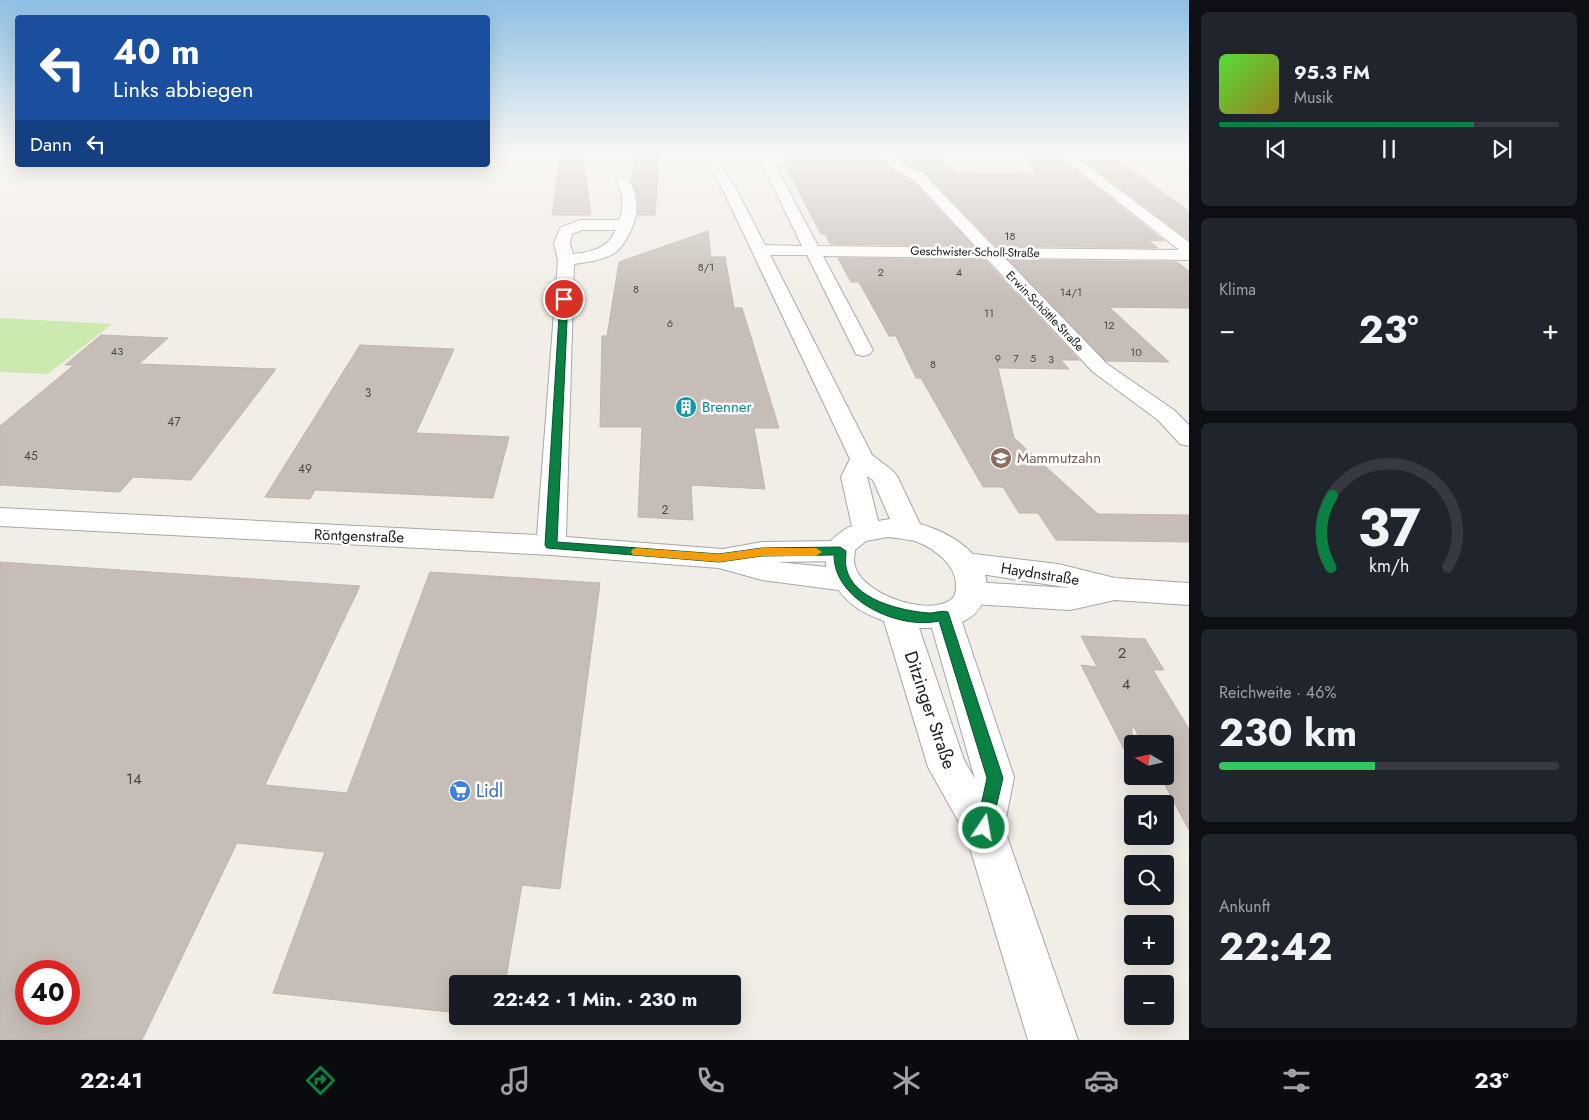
<!DOCTYPE html>
<html lang="de">
<head>
<meta charset="utf-8">
<style>
	body { margin:0; font-family:Jost,sans-serif; background:#20242c; color:#f1f3f6; height:100vh; display:flex; flex-direction:column; font-size:19px; white-space:nowrap }
	* { box-sizing:border-box; margin:0 }
	p { font-size:16px; color:#9ea1a6 }
	.icon { flex:none; width:28px; height:28px; fill:none; stroke:currentColor; stroke-width:2; stroke-linecap:round; stroke-linejoin:round }
	.map { position:relative; flex:1; overflow:hidden }
	.panel { display:flex; flex-direction:column; gap:12px; padding:12px; background:#0d0f14; width:400px }
	.panel>* { flex:none }
	.hud { position:absolute; left:15px; top:15px; width:475px; height:152px; border-radius:5px; box-shadow:0 5px 20px #0002; background:#1a4fa0; color:#fff; overflow:hidden }
	.needle { width:32px; rotate:279deg }
	.tools { position:absolute; left:1124px; top:735px; display:grid; gap:10px }
	.tools a { display:grid; place-items:center; width:50px; height:50px; border-radius:5px; background:#171b24; box-shadow:0 5px 20px #0002; font-size:25px }
	.speed { position:absolute; left:15px; top:960px; display:flex; gap:10px; font-size:25px; font-weight:700; text-align:center }
	.speed>* { display:grid; place-content:center; width:65px; height:65px; border-radius:50%; background:#171b24; box-shadow:0 5px 20px #0002; line-height:1 }
	.speed .limit { border:8px solid #d22; background:#fff; color:#111 }
	.pin { position:absolute; display:grid; place-items:center; width:42px; height:42px; color:#fff; margin:-21px; border:2px solid #fff; border-radius:50%; box-shadow:0 1px 5px #0007 }
	.me { position:absolute; width:55px; margin:-28px; rotate:12deg; stroke-linejoin:round; filter:drop-shadow(0 0 4px #0008) }
	.turn { display:flex; align-items:center; gap:18px; height:105px; padding:0 15px; font-size:22px }
	.turn .icon { width:65px; height:65px; stroke-width:2.5 }
	.turn b { display:block; font-size:35px; line-height:42px }
	.then { display:flex; align-items:center; height:48px; padding:0 15px; background:#0003; gap:10px; font-size:19px }
	.big { font-size:38px; font-weight:700; line-height:1.1 }
	.panel .tile { flex:1; display:flex; flex-direction:column; justify-content:center; gap:8px; min-width:0; padding:0 18px; border-radius:8px; background:#20242c }
	.panel .dial { align-items:center; gap:0 }
	.dial svg { height:130px; overflow:visible; fill:none; stroke:#363941; stroke-width:7; stroke-linecap:round; text-anchor:middle }
	.dial text { fill:#f1f3f6; stroke:none }
	.song { display:flex; align-items:center; gap:15px }
	.cover { width:60px; height:60px; border-radius:8px; background:linear-gradient(135deg,hsl(110 70% 55%),hsl(50 70% 35%)) }
	.played { height:5px; border-radius:2px; background:linear-gradient(90deg,#0b8043 75%,#363941 75%) }
	.keys { display:flex; justify-content:space-around; direction:ltr }
	.heat { display:flex; justify-content:space-between; align-items:center; font-size:28px; direction:ltr }
	.charge { height:8px; border-radius:4px; background:linear-gradient(90deg,#34c759 46%,#363941 0) }
	.trip { position:absolute; left:449px; top:975px; width:292px; height:50px; border-radius:5px; background:#171b24; box-shadow:0 5px 20px #0002; font-weight:700; line-height:50px; text-align:center }
	.dock { display:flex; height:80px; justify-content:space-around; align-items:center; background:#090b0e; color:#9ea1a6 }
	.dock .icon { width:35px; height:35px }
	.dock .active { color:#0b8043 }
	.dock b { font-size:22px; color:#f1f3f6 }
	main { display:flex; flex:1; min-height:0 }
	.map>svg:first-child { display:block }
	.grass { fill:#cdeaae }
	.building { fill:#c5bdb6; stroke:#c2b4aa; fill-rule:evenodd }
	.lines { fill:none; stroke-linecap:round; stroke-linejoin:round }
	.minor-casing { stroke:#a7a7a7; stroke-width:2 }
	.tertiary-casing { stroke:#a7a7a7; stroke-width:2 }
	.minor { fill:#fff; fill-rule:evenodd }
	.tertiary { fill:#fff; fill-rule:evenodd }
	.route { fill:#0b8043; stroke:#07532c }
	.slow { fill:#f59e0b }
	.labels { text-anchor:middle; stroke-width:5; stroke-linejoin:round; paint-order:stroke }
	.far-number-label { font-size:11px; fill:#494746 }
	.far-street-label { font-size:12px; fill:#202020; stroke:#fff }
	.number-label { font-size:12px; fill:#494746 }
	.culture-label { font-size:15px; fill:#0d838f; stroke:#fff; text-anchor:start }
	.education-label { font-size:15px; fill:#785e54; stroke:#fff; text-anchor:start }
	.street-label { font-size:15px; fill:#202020; stroke:#fff }
	.near-number-label { font-size:15px; fill:#494746 }
	.near-street-label { font-size:18px; fill:#202020; stroke:#fff }
	.near-shop-label { font-size:18px; fill:#366cbe; stroke:#fff; text-anchor:start }
</style>
</head>
<body>
<main>
<div class="map">
<svg width="1189" height="1040" viewBox="0 0 1189 1040">
	<rect width="100%" height="100%" fill="#f1ede7"/>
	<path class="grass" d="M0,318l112,6 -64,50 -48,-2z"/>
	<g class="building">
		<path d="M558,155h25l8,60h-39l6,-44z"/>
		<path d="M635,155h24l-4,60h-17v-16l-7,-18z"/>
		<path d="M780,155h99l13,16 20,10 61,65 -143,-2 -5,-10h-4z"/>
		<path d="M897,155h40l21,18 80,1 -16,-17 39,2 103,82 -16,-1 10,8 -162,-2 -72,-74 -20,-10z"/>
		<path d="M1083,160l36,1 70,50v29z"/>
		<path d="M708,231l3,26h14l9,51h8l37,120h-25l11,61 -74,-4 2,35 -55,-3 4,-90h-42l2,-91h5l12,-74z"/>
		<path d="M838,258l147,2 94,100h-18l8,9 -71,-1 16,70 84,76 91,1v27l-133,-2 -18,-27h-19l-16,-26h-20l-62,-109h-5l-20,-42h-7l-30,-54h-8z"/>
		<path d="M1009,260l168,2 12,9v37l-80,-1 60,55 -63,-1z"/>
		<path d="M101,335l67,3 -29,26 137,5 -85,111 -58,-3 -13,15 -120,-7v-59l74,-61h-9z"/>
		<path d="M360,345l94,4 -38,84 93,4 -16,61 -178,-8 -5,9 -45,-2z"/>
		<path d="M0,562l360,24 -95,199 82,8 83,-221 170,11 -40,306 -38,-4 -17,99h-47v29l-185,-20 52,-141 -88,-9 -95,197h-142zM26,971h43v43h-43z"/>
		<path d="M1081,636l64,3 19,31h-11l36,59v101l-29,-54h5v-32h-22l-11,-20v41l-51,-100 16,2z"/>
	</g>
	<g class="lines">
		<g class="minor-casing">
			<g id="minor">
				<path d="M758,155h12l48,91 159,2 -64,-69 -20,-9 -12,-15h13l9,9 20,9 72,75 184,2 -120,-95h14l116,87v18l-184,-2 102,106 67,46 15,15v21l-9,-2 -22,-24 -65,-48 -107,-114 -163,-2 50,94 -3,4 -7,2 -7,-2 -49,-99h-47l-6,-2 -2,-3 2,-3 6,-2 42,1z"/>
				<path d="M623,177c12,3 15,27 13,38 -2,11 -11,30 -20,37 -12,8 -28,10 -42,12l-8,273 157,12 39,-7 78,-1 10,3 4,7 -4,7 -10,3 -63,1 69,7 11,4 4,7 -4,7 -11,4 -84,-11 -43,-12 -168,-13 -551,-29v-18l537,27 21,-275 -4,-17 6,-15 20,-8h39c5,-10 4,-29 -3,-39zM582,230h33c-6,19 -25,22 -42,24l-3,-11 2,-9z"/>
				<path d="M965,553l93,11 57,14 74,5v22l-74,-5 -45,10 -98,-6 -11,-3 -4,-8 4,-8 11,-3 99,6 -116,-18 -5,-7 5,-7z"/>
			</g>
		</g>
		<g class="tertiary-casing">
			<path id="tertiary" d="M701,155h12l24,35 135,265 21,16 4,5 23,48c32,9 80,37 63,77 -4,10 -10,16 -21,21l52,155 -10,51 74,212h-50l-62,-205 -38,-68 -44,-146c-11,-4 -22,-9 -31,-16 -18,-14 -42,-50 -17,-69 5,-4 10,-8 16,-10l-11,-49 9,-18 -127,-269zM867,476l6,4 17,39 -12,2zM888,537c9,1 18,2 27,4 19,7 42,24 41,45 0,8 -2,13 -9,16 -25,13 -91,-10 -93,-41 0,-3 1,-8 1,-11l11,-9zM919,628h13l43,151 -11,-19z"/>
		</g>
		<use href="#minor" class="minor"/>
		<use href="#tertiary" class="tertiary"/>
	</g>
	<linearGradient id="sky" x2="0" y2="1"><stop stop-color="#8ec0e4"/><stop offset="0.51" stop-color="#f9f7f4"/><stop offset="1" stop-color="#f9f7f4" stop-opacity="0"/></linearGradient>
	<rect width="1189" height="301" fill="url(#sky)"/>
	<path class="route" d="M564,297l4,2 -11,243 162,12 43,-6 78,-1 6,4c0,5 -1,11 0,16 6,33 56,44 83,46 7,0 12,-3 19,-1l55,166 -13,55 -6,3 -6,-3 -2,-5 11,-50 -48,-157c-40,9 -105,-20 -105,-66l-72,1 -43,6 -172,-14 -2,-3 15,-246z"/>
	<path class="slow" d="M637,548l82,6 43,-6h54l6,4 -6,4h-54l-43,6 -86,-7 -2,-3 2,-3z"/>
	<defs>
		<g id="building-disc" transform="scale(1.125)"><circle r="9.5" fill="#0f9aa8" stroke="#fff"/><path d="M-4-6H4V6H1V3H-1V6H-4ZM-2.5-4.3h1.7v1.8h-1.7ZM.8-4.3h1.7v1.8H.8ZM-2.5-1h1.7V.8h-1.7ZM.8-1h1.7V.8H.8Z" fill="#fff"/></g>
		<g id="school-disc" transform="scale(1.125)"><circle r="9.5" fill="#8d6e63" stroke="#fff"/><path d="M0-5L7-2L0 1L-7-2ZM-4 1L0 2.5L4 1V4Q0 6-4 4Z" fill="#fff"/></g>
		<g id="supermarket-disc" transform="scale(1.125)"><circle r="9.5" fill="#3f7fe0" stroke="#fff"/><path d="M-6-5.5h2.5l.6 2H6L4.5 2H-2.5L-4.4-4H-6ZM-1.5 3.2a1.3 1.3 0 1 0 .1 0ZM3 3.2a1.3 1.3 0 1 0 .1 0Z" fill="#fff"/></g>
	</defs>
	<g fill-rule="evenodd">
		<use href="#building-disc" x="686" y="407"/>
		<use href="#school-disc" x="1001" y="458"/>
		<use href="#supermarket-disc" x="460" y="791"/>
	</g>
	<g class="labels">
		<g class="far-number-label">
			<text x="1010" y="240">18</text>
			<text x="706" y="271">8/1</text>
			<text x="881" y="276">2</text>
			<text x="959" y="276">4</text>
			<text x="636" y="293">8</text>
			<text x="1071" y="296">14/1</text>
			<text x="989" y="317">11</text>
			<text x="670" y="327">6</text>
			<text x="1109" y="329">12</text>
			<text x="117" y="355">43</text>
			<text x="1136" y="356">10</text>
			<text x="998" y="362">9</text>
			<text x="1016" y="362">7</text>
			<text x="1033" y="362">5</text>
			<text x="1051" y="363">3</text>
			<text x="933" y="368">8</text>
		</g>
		<g class="far-street-label">
			<text transform="translate(975 252) rotate(1)" y="4">Geschwister-Scholl-Straße</text>
			<text transform="translate(1045 311) rotate(46)" y="4">Erwin-Schöttle-Straße</text>
		</g>
		<g class="number-label">
			<text x="368" y="397">3</text>
			<text x="174" y="426">47</text>
			<text x="31" y="460">45</text>
			<text x="305" y="473">49</text>
			<text x="665" y="514">2</text>
		</g>
		<g class="culture-label">
			<text x="702" y="412">Brenner</text>
		</g>
		<g class="education-label">
			<text x="1017" y="463">Mammutzahn</text>
		</g>
		<g class="street-label">
			<text transform="translate(359 536) rotate(2)" y="5">Röntgenstraße</text>
			<text transform="translate(1040 574) rotate(9)" y="5">Haydnstraße</text>
		</g>
		<g class="near-number-label">
			<text x="1122" y="658">2</text>
			<text x="1126" y="689">4</text>
			<text x="134" y="784">14</text>
		</g>
		<g class="near-street-label">
			<text transform="translate(930 710) rotate(71)" y="6">Ditzinger Straße</text>
		</g>
		<g class="near-shop-label">
			<text x="476" y="797">Lidl</text>
		</g>
	</g>
</svg>
<div class="tools">
<a><svg class="needle" viewBox="-14 -14 28 28"><path d="M0-13l5 13h-10z" fill="#e53935"/><path d="M0 13l5-13h-10z" fill="#9ea1a6"/></svg></a>
<a><svg class="icon" aria-label="sound" viewBox="0 0 24 24"><path d="M4 9h4l5-4v14l-5-4H4zM17 9q2 3 0 6"/></svg></a>
<a><svg class="icon" aria-label="search" viewBox="0 0 24 24"><circle cx="10" cy="10" r="6"/><path d="M15 15l6 6"/></svg></a>
<a>+</a>
<a>−</a>
</div>
<div class="speed"><div class="limit">40</div></div>
<div class="pin" style="left:564px;top:299px;background:#d93025"><svg class="icon" aria-label="arrive" viewBox="0 0 24 24"><path d="M6 21V4h12l-3 4 3 4H6"/></svg></div>
<svg class="me" style="left:984px;top:828px" viewBox="-20 -20 40 40"><circle r="17" fill="#0b8043" stroke="#fff" stroke-width="3"/><path d="M0-11L8 9 0 5-8 9z" fill="#fff"/></svg>
<div class="trip">22:42 · 1 Min. · 230 m</div>
<div class="hud">
<div class="turn"><svg class="icon" aria-label="left" viewBox="0 0 24 24"><path d="M17 20v-9H6M10 6l-5 5 5 5"/></svg><div><b>40 m</b>Links abbiegen</div></div>
<div class="then">Dann<svg class="icon" aria-label="left" viewBox="0 0 24 24"><path d="M17 20v-9H6M10 6l-5 5 5 5"/></svg></div>
</div>
</div>
<section class="panel">
<div class="tile">
<div class="song"><i class="cover"></i><div><b>95.3 FM</b><p>Musik</p></div></div>
<div class="played"></div>
<div class="keys"><svg class="icon" aria-label="previous" viewBox="0 0 24 24"><path d="M18 5L8 12l10 7zM5 5v14"/></svg><svg class="icon" aria-label="pause" viewBox="0 0 24 24"><path d="M8 5v14M16 5v14"/></svg><svg class="icon" aria-label="next" viewBox="0 0 24 24"><path d="M6 5l10 7-10 7zM19 5v14"/></svg></div>
</div>
<div class="tile"><p>Klima</p>
<div class="heat"><a>−</a><b class="big">23°</b><a>+</a></div>
</div>
<div class="tile dial"><svg viewBox="0 0 100 80">
<path d="M14 69A42 42 0 1 1 86 69"/>
<path d="M14 69A42 42 0 0 1 15 25" stroke="#0b8043"/>
<text x="50" y="56" font-size="32" font-weight="700">37</text>
<text x="50" y="72" font-size="11">km/h</text>
</svg></div>
<div class="tile"><p>Reichweite · 46%</p><b class="big">230 km</b><div class="charge"></div></div>
<div class="tile"><p>Ankunft</p><b class="big">22:42</b></div>
</section>
</main>
<nav class="dock">
<b>22:41</b>
<svg class="icon active" aria-label="directions" viewBox="0 0 24 24"><path d="M12 3l9 9-9 9-9-9zM9 14v-3h6M13 9l2 2-2 2"/></svg>
<svg class="icon" aria-label="music" viewBox="0 0 24 24"><path d="M9 18V5l10-2v13"/><circle cx="6" cy="18" r="3"/><circle cx="16" cy="16" r="3"/></svg>
<svg class="icon" aria-label="phone" viewBox="0 0 24 24"><path d="M5 4h4l2 5-3 2q2 4 5 5l2-3 5 2v4C11 20 4 13 5 4z"/></svg>
<svg class="icon" aria-label="climate" viewBox="0 0 24 24"><path d="M12 3v18M4 7l16 10M4 17L20 7"/></svg>
<svg class="icon" aria-label="car" viewBox="0 0 24 24"><path d="M5 17H2v-5l4-1 3-4h7l3 4 3 1v5h-3M9 17h6M6 11h13"/><circle cx="7" cy="17" r="2"/><circle cx="17" cy="17" r="2"/></svg>
<svg class="icon" aria-label="filters" viewBox="0 0 24 24"><path d="M4 7h16M4 17h16"/><circle cx="9" cy="7" r="2"/><circle cx="15" cy="17" r="2"/></svg>
<b>23°</b>
</nav>
</body>
</html>
